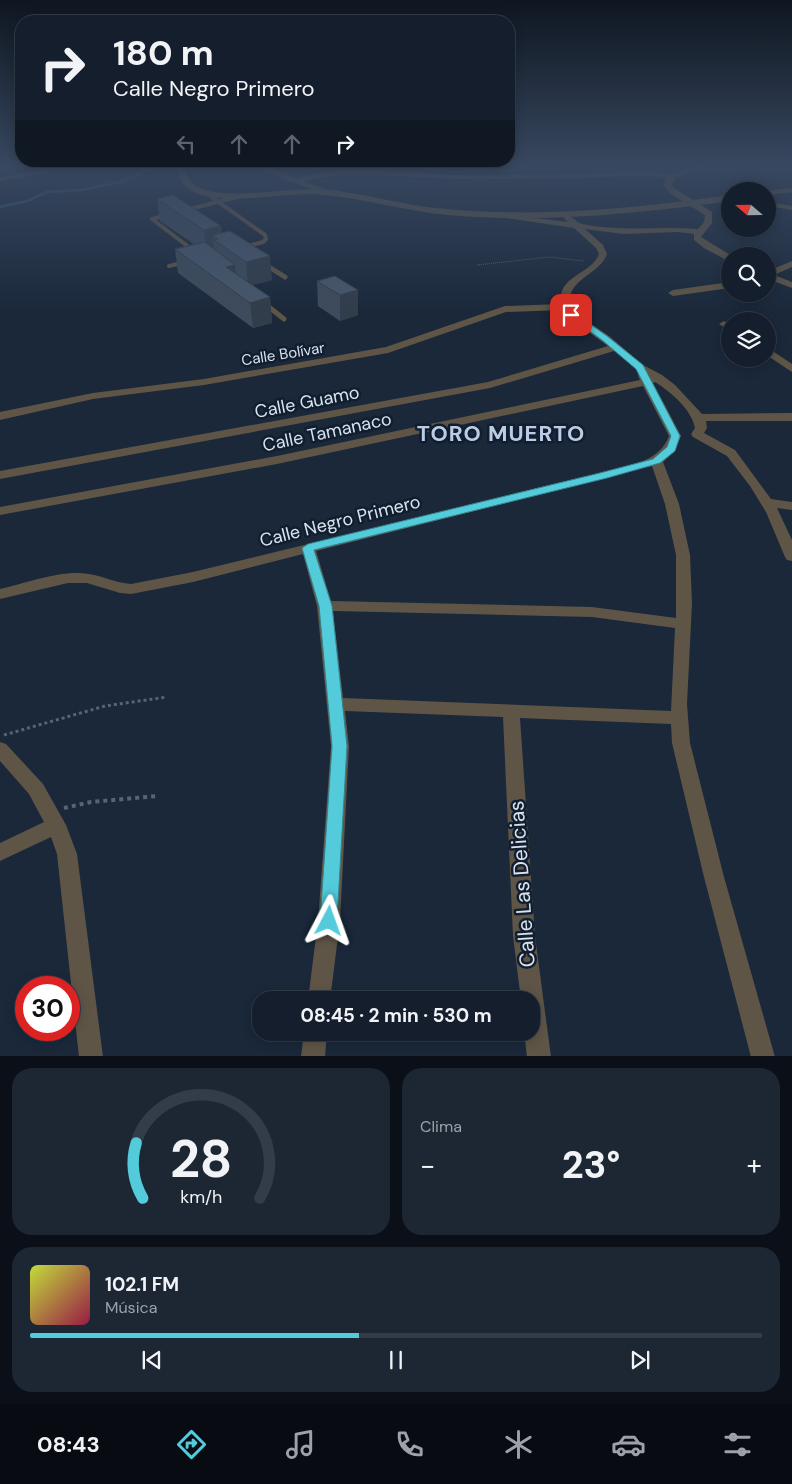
<!DOCTYPE html>
<html lang="es">
<head>
<meta charset="utf-8">
<style>
	body { margin:0; font-family:"DM Sans",sans-serif; background:#1d2734; color:#f1f3f6; height:100vh; display:flex; flex-direction:column; font-size:19px; white-space:nowrap }
	* { box-sizing:border-box; margin:0 }
	p { font-size:16px; color:#9da2a9 }
	.icon { flex:none; width:28px; height:28px; fill:none; stroke:currentColor; stroke-width:2; stroke-linecap:round; stroke-linejoin:round }
	.map { position:relative; height:1056px; overflow:hidden }
	.details { display:flex; flex-direction:column; gap:12px; padding:12px; background:#0b1018; flex:1 }
	.details>* { flex:none }
	.top-card { position:absolute; left:15px; top:15px; width:500px; height:152px; border-radius:20px; box-shadow:0 2px 12px #0003,0 0 0 1px #333c48; background:#141e2c; color:#f1f3f6; overflow:hidden }
	.needle { width:32px; rotate:290deg }
	.fabs { position:absolute; left:721px; top:182px; display:grid; gap:10px }
	.fabs a { display:grid; place-items:center; width:55px; height:55px; border-radius:50%; background:#141e2c; box-shadow:0 2px 12px #0003,0 0 0 1px #333c48; font-size:25px }
	.speed { position:absolute; left:15px; top:976px; display:flex; gap:10px; font-size:25px; font-weight:700; text-align:center }
	.speed>* { display:grid; place-content:center; width:65px; height:65px; border-radius:50%; background:#141e2c; box-shadow:0 2px 12px #0003,0 0 0 1px #333c48; line-height:1 }
	.speed .limit { border:8px solid #d22; background:#fff; color:#111 }
	.pin { position:absolute; display:grid; place-items:center; width:42px; height:42px; color:#fff; margin:-21px; border-radius:10px; box-shadow:0 2px 8px #0006 }
	.me { position:absolute; width:55px; margin:-28px; rotate:4deg; stroke-linejoin:round; filter:drop-shadow(0 0 4px #0008) }
	.turn { display:flex; align-items:center; gap:18px; height:105px; padding:0 15px; font-size:22px }
	.turn .icon { width:65px; height:65px; stroke-width:2.5 }
	.turn b { display:block; font-size:35px; line-height:42px }
	.lanes { display:flex; align-items:center; height:48px; padding:0 15px; background:#0003; justify-content:center; gap:25px; direction:ltr }
	.lanes .off { opacity:.35 }
	.big { font-size:38px; font-weight:700; line-height:1.1 }
	.details .widget { flex:1; display:flex; flex-direction:column; justify-content:center; gap:8px; min-width:0; padding:0 18px; border-radius:20px; background:#1d2734 }
	.details .dial { align-items:center; gap:0 }
	.dial svg { height:130px; overflow:visible; fill:none; stroke:#333c48; stroke-width:7; stroke-linecap:round; text-anchor:middle }
	.dial text { fill:#f1f3f6; stroke:none }
	.song { display:flex; align-items:center; gap:15px }
	.cover { width:60px; height:60px; border-radius:8px; background:linear-gradient(135deg,hsl(70 70% 55%),hsl(340 70% 35%)) }
	.played { height:5px; border-radius:2px; background:linear-gradient(90deg,#53cbdb 45%,#333c48 45%) }
	.keys { display:flex; justify-content:space-around; direction:ltr }
	.heat { display:flex; justify-content:space-between; align-items:center; font-size:28px; direction:ltr }
	.details .tiles { flex:1; display:grid; gap:12px; grid-template-columns:1fr 1fr }
	.widget:last-child { grid-column:span 2 }
	.trip { position:absolute; left:252px; top:991px; width:288px; height:50px; border-radius:20px; background:#141e2c; box-shadow:0 2px 12px #0003,0 0 0 1px #333c48; font-weight:700; line-height:50px; text-align:center }
	.tabs { display:flex; height:80px; justify-content:space-around; align-items:center; background:#080c12; color:#9da2a9 }
	.tabs .icon { width:35px; height:35px }
	.tabs .active { color:#53cbdb }
	.tabs b { font-size:22px; color:#f1f3f6 }
	.map>svg:first-child { display:block }
	.lines { fill:none; stroke-linecap:round; stroke-linejoin:round }
	.stream { stroke:#2a5769; stroke-width:2.5 }
	.path-far2 { stroke:#576474; stroke-width:1; stroke-dasharray:1 1; stroke-linecap:butt }
	.path-far1 { stroke:#576474; stroke-width:3; stroke-dasharray:3 3; stroke-linecap:butt }
	.path { stroke:#576474; stroke-width:4; stroke-dasharray:4 4; stroke-linecap:butt }
	.service-far1 { stroke:#5f5547; stroke-width:4 }
	.service { stroke:#5f5547; stroke-width:5 }
	.minor { fill:#5f5547; fill-rule:evenodd }
	.tertiary { fill:#5f5547; fill-rule:evenodd }
	.wall { fill:#3d4b5c }
	.shaded-wall { fill:#323d4b }
	.building { fill:#47576b; stroke:#323d4b }
	.route { fill:#53cbdb; stroke:#36848e }
	.labels { text-anchor:middle; stroke-width:5; stroke-linejoin:round; paint-order:stroke }
	.far-street-label { font-size:15px; fill:#d9e2ee; stroke:#111e2f }
	.street-label { font-size:18px; fill:#d9e2ee; stroke:#111e2f }
	.near-street-label { font-size:21px; fill:#d9e2ee; stroke:#111e2f }
	.district-label { font-size:22px; font-weight:bold; letter-spacing:1px; fill:#bbcce4; stroke:#111e2f }
</style>
</head>
<body>
<div class="map">
<svg width="792" height="1057" viewBox="0 0 792 1057">
	<rect width="100%" height="100%" fill="#1a283a"/>
	<g class="lines">
		<path class="stream" d="M0,207l27,-6 20,-9 34,-2 40,-8 26,-12 29,-6"/>
		<path class="path-far2" d="M477,265l72,-8 35,4"/>
		<path class="path-far1" d="M4,735l101,-29 62,-9"/>
		<path class="path" d="M64,808l27,-6 66,-6"/>
		<g class="service-far1">
			<path d="M206,193l59,42 1,4 -3,3 -18,5"/>
			<path d="M186,210l55,-14"/>
			<path d="M168,215l-16,4 42,32"/>
			<path d="M263,263l8,5"/>
			<path d="M169,266l17,-4"/>
		</g>
		<g class="service">
			<path d="M269,267l16,10"/>
			<path d="M265,304l19,15"/>
		</g>
		<g class="minor">
			<path d="M704,164h10l-38,14 -5,7 6,5 35,22v11l-11,14 31,19 -2,6 -26,-14 -10,-8v-6l-16,-2 -55,2 -38,-5 18,16 4,9c-7,19 -31,22 -37,42l5,17 34,23 34,29 19,10 13,10 27,29 90,-1v8h-86l1,7 -3,5 31,17 36,49 21,3v8l-15,-2 15,32v21l-5,-1 -2,-3 -19,-45 -16,-26 -23,-30 -34,-19 -2,-3 4,-6c-3,-18 -24,-36 -40,-46l-2,1 28,53 -6,15 -12,11 16,42 11,51 2,48 -5,101 3,39 34,134 51,180h-24l-47,-180 -32,-134 -1,-19 -151,-6 15,218 16,121h-24l-3,-25h7v-32h-10l-8,-64 -10,-219 -158,-6 4,35 -9,175 -10,79h-22l10,-79 13,-175 -14,-140 -14,-52 -110,28 -62,12 -11,-1 -33,-10h-19l-68,16v-10c26,-6 63,-20 89,-15 14,2 27,9 42,10l62,-12 406,-99c25,-7 60,-9 70,-37l-26,-50 -366,78 -277,51v-8l277,-51 363,-76 -2,-5 2,-3 -26,-21 -124,37 -490,91v-8l488,-89 120,-36 -40,-29 -5,-7 -57,2 -118,41 -184,32 -111,14 -93,21v-8l93,-19 111,-14 182,-32 119,-41 56,-2c-4,-29 30,-29 38,-50l-3,-6 -22,-20 -67,-10 -4,-2 1,-2 64,8 -6,-6 4,-2c6,2 10,8 16,10 38,8 77,2 116,5l6,-7 1,-7 -34,-21 -8,-9 3,-7 -16,-2c-63,1 -127,4 -190,3 -32,0 -134,-10 -155,3l22,8v4h-3l-64,-24v-4h6l32,13c28,-16 126,-5 162,-4 63,1 127,-2 190,-3l23,2zM652,466l13,38 11,51v63l-84,-11 -261,-6 -15,-50zM333,611l259,6 83,11 -4,83 -328,-13z"/>
			<path d="M43,167h6v6l-49,8v-4l39,-6z"/>
			<path d="M768,202l24,4v4l-24,-4z"/>
			<path d="M792,261v6l-18,8 18,7v6l-24,-9v-8z"/>
			<path d="M730,282v6l-57,8 -5,-3 5,-3z"/>
			<path d="M724,321l6,3v7l-11,-7z"/>
			<path d="M768,348l24,16v8l-24,-16z"/>
			<path d="M0,742l6,2 37,40 23,41 11,29 26,203h-24l-22,-203 -6,-17 -51,24v-18l44,-21 -15,-28 -29,-33z"/>
			<path d="M304,1032h23l-2,25h-24z"/>
		</g>
		<g class="tertiary">
			<path d="M175,164h8c2,8 5,17 13,22 24,16 96,1 127,3 42,4 82,17 124,20 95,9 189,-1 283,-14v6c-94,13 -188,22 -282,14 -42,-4 -82,-16 -123,-20 -36,-4 -107,13 -135,-5 -9,-6 -12,-16 -15,-26z"/>
			<path d="M792,188v4l-24,3v-4h-3z"/>
		</g>
	</g>
	<g class="wall">
		<path d="M157,199l64,27 1,7 50,47 -20,5 18,12 2,26 -19,5 -75,-55 -3,-24 19,-5 -34,-23z"/>
		<path d="M317,281l41,9v25l-18,6 -22,-15z"/>
	</g>
	<g class="shaded-wall">
		<path d="M221,226l2,20 -5,-7 -6,-4 2,16 -7,2 -3,-23z"/>
		<path d="M270,256l2,24 -24,6 -2,-24z"/>
		<path d="M235,265l2,24 -11,-22z"/>
		<path d="M358,290v25l-18,6v-26z"/>
		<path d="M270,297l2,26 -19,5 -3,-25z"/>
	</g>
	<g class="building">
		<path d="M173,195l48,31 -17,4 -47,-31z"/>
		<path d="M230,231l40,25 -24,6 -32,-22 4,-1 -6,-4z"/>
		<path d="M205,242l30,23 -9,2 44,30 -20,6 -75,-54z"/>
		<path d="M335,276l23,14 -18,5 -23,-14z"/>
	</g>
	<linearGradient id="sky" x2="0" y2="1"><stop stop-color="#0e1620"/><stop offset="0.53" stop-color="#384860"/><stop offset="1" stop-color="#384860" stop-opacity="0"/></linearGradient>
	<rect width="792" height="312" fill="url(#sky)"/>
	<path class="route" d="M569,313h5l33,23 36,29 37,71 -5,15 -15,12 -53,15 -293,72 18,56 15,140 -10,175 -2,6 -6,2 -7,-2 -2,-6 12,-175 -13,-140 -17,-58 6,-4 292,-71 53,-14 14,-12 4,-11 -35,-67 -34,-29 -33,-24z"/>
	<g class="labels">
		<g class="far-street-label">
			<text transform="translate(283 354) rotate(-9)" y="5">Calle Bolívar</text>
		</g>
		<g class="street-label">
			<text transform="translate(307 402) rotate(-11)" y="6">Calle Guamo</text>
			<text transform="translate(327 432) rotate(-12)" y="6">Calle Tamanaco</text>
			<text transform="translate(340 521) rotate(-14)" y="6">Calle Negro Primero</text>
		</g>
		<g class="near-street-label">
			<text transform="translate(522 884) rotate(-94)" y="7">Calle Las Delicias</text>
		</g>
		<g class="district-label">
			<text x="501" y="441">TORO MUERTO</text>
		</g>
	</g>
</svg>
<div class="fabs">
<a><svg class="needle" viewBox="-14 -14 28 28"><path d="M0-13l5 13h-10z" fill="#e53935"/><path d="M0 13l5-13h-10z" fill="#9da2a9"/></svg></a>
<a><svg class="icon" aria-label="search" viewBox="0 0 24 24"><circle cx="10" cy="10" r="6"/><path d="M15 15l6 6"/></svg></a>
<a><svg class="icon" aria-label="layers" viewBox="0 0 24 24"><path d="M12 4l9 5-9 5-9-5zM3 14l9 5 9-5"/></svg></a>
</div>
<div class="speed"><div class="limit">30</div></div>
<div class="pin" style="left:571px;top:315px;background:#d93025"><svg class="icon" aria-label="arrive" viewBox="0 0 24 24"><path d="M6 21V4h12l-3 4 3 4H6"/></svg></div>
<svg class="me" style="left:329px;top:921px" viewBox="-20 -20 40 40"><path d="M0-17L14 15 0 8-14 15z" fill="#53cbdb" stroke="#fff" stroke-width="4"/></svg>
<div class="trip">08:45 · 2 min · 530 m</div>
<div class="top-card">
<div class="turn"><svg class="icon" aria-label="right" viewBox="0 0 24 24"><path d="M7 20v-9h11M14 6l5 5-5 5"/></svg><div><b>180 m</b>Calle Negro Primero</div></div>
<div class="lanes"><svg class="icon off" aria-label="left" viewBox="0 0 24 24"><path d="M17 20v-9H6M10 6l-5 5 5 5"/></svg><svg class="icon off" aria-label="ahead" viewBox="0 0 24 24"><path d="M12 20V5M6 11l6-6 6 6"/></svg><svg class="icon off" aria-label="ahead" viewBox="0 0 24 24"><path d="M12 20V5M6 11l6-6 6 6"/></svg><svg class="icon" aria-label="right" viewBox="0 0 24 24"><path d="M7 20v-9h11M14 6l5 5-5 5"/></svg></div>
</div>
</div>
<section class="details">
<div class="tiles">
<div class="widget dial"><svg viewBox="0 0 100 80">
<path d="M14 69A42 42 0 1 1 86 69"/>
<path d="M14 69A42 42 0 0 1 10 35" stroke="#53cbdb"/>
<text x="50" y="56" font-size="32" font-weight="700">28</text>
<text x="50" y="72" font-size="11">km/h</text>
</svg></div>
<div class="widget"><p>Clima</p>
<div class="heat"><a>−</a><b class="big">23°</b><a>+</a></div>
</div>
<div class="widget">
<div class="song"><i class="cover"></i><div><b>102.1 FM</b><p>Música</p></div></div>
<div class="played"></div>
<div class="keys"><svg class="icon" aria-label="previous" viewBox="0 0 24 24"><path d="M18 5L8 12l10 7zM5 5v14"/></svg><svg class="icon" aria-label="pause" viewBox="0 0 24 24"><path d="M8 5v14M16 5v14"/></svg><svg class="icon" aria-label="next" viewBox="0 0 24 24"><path d="M6 5l10 7-10 7zM19 5v14"/></svg></div>
</div>
</div>
</section>
<nav class="tabs">
<b>08:43</b>
<svg class="icon active" aria-label="directions" viewBox="0 0 24 24"><path d="M12 3l9 9-9 9-9-9zM9 14v-3h6M13 9l2 2-2 2"/></svg>
<svg class="icon" aria-label="music" viewBox="0 0 24 24"><path d="M9 18V5l10-2v13"/><circle cx="6" cy="18" r="3"/><circle cx="16" cy="16" r="3"/></svg>
<svg class="icon" aria-label="phone" viewBox="0 0 24 24"><path d="M5 4h4l2 5-3 2q2 4 5 5l2-3 5 2v4C11 20 4 13 5 4z"/></svg>
<svg class="icon" aria-label="climate" viewBox="0 0 24 24"><path d="M12 3v18M4 7l16 10M4 17L20 7"/></svg>
<svg class="icon" aria-label="car" viewBox="0 0 24 24"><path d="M5 17H2v-5l4-1 3-4h7l3 4 3 1v5h-3M9 17h6M6 11h13"/><circle cx="7" cy="17" r="2"/><circle cx="17" cy="17" r="2"/></svg>
<svg class="icon" aria-label="filters" viewBox="0 0 24 24"><path d="M4 7h16M4 17h16"/><circle cx="9" cy="7" r="2"/><circle cx="15" cy="17" r="2"/></svg>
</nav>
</body>
</html>
